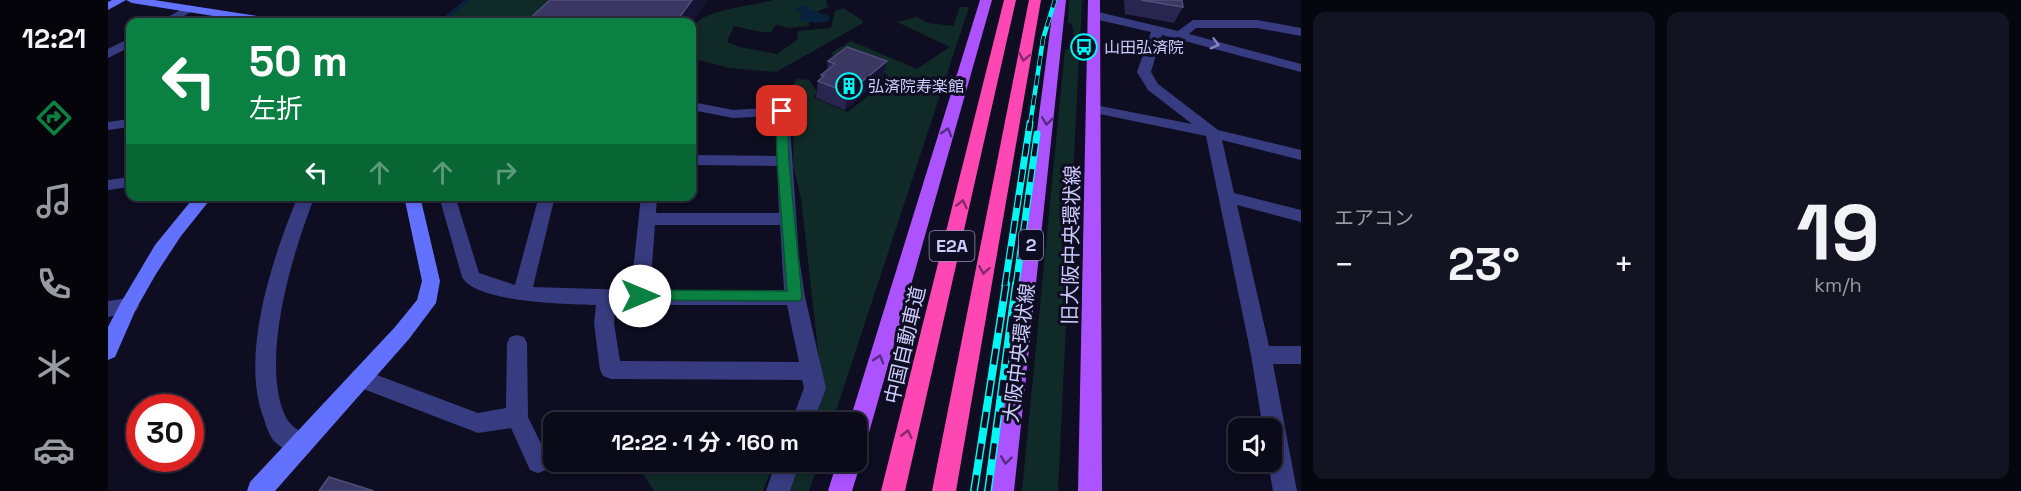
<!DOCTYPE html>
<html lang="ja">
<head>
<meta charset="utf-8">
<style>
	body { margin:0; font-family:"Space Grotesk","Noto Sans JP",sans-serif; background:#131322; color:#f1f3f6; height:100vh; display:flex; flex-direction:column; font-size:22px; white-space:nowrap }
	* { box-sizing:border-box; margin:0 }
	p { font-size:20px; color:#999aa2 }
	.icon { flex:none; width:33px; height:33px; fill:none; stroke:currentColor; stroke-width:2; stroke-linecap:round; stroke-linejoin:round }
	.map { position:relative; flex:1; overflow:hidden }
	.panel { display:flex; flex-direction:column; gap:12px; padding:12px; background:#06060e; width:720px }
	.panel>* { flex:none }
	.banner { position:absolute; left:18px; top:18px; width:570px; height:183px; border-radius:12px; box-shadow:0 3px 9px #0003,0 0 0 2px #2a2b38; background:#0b8043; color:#fff; overflow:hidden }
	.tools { position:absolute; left:1120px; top:418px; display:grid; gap:12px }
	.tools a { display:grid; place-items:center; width:54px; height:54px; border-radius:12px; background:#0a0a19; box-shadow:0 3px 9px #0003,0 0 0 2px #2a2b38; font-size:30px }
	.speed { position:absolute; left:18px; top:394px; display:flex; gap:12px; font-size:30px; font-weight:700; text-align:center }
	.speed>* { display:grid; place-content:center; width:78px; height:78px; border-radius:50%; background:#0a0a19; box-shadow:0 3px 9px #0003,0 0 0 2px #2a2b38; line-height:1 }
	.speed .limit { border:9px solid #d22; background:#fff; color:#111 }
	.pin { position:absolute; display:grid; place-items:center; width:51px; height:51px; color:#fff; margin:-26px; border-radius:12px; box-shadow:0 3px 9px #0006 }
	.me { position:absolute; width:66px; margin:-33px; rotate:90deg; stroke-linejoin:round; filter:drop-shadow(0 0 4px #0008) }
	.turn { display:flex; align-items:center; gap:21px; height:126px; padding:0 24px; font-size:27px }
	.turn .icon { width:78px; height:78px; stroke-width:2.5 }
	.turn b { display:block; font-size:42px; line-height:51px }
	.lanes { display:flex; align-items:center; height:57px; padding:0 24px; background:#0003; justify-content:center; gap:30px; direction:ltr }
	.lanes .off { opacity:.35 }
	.big { font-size:45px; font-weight:700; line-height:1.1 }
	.panel .widget { flex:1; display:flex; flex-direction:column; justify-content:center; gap:9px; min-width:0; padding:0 21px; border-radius:12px; background:#131322 }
	.panel .dial { align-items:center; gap:0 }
	.dial b { font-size:78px; line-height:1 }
	.heat { display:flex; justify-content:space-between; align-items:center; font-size:33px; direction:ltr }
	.panel .tiles { flex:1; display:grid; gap:12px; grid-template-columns:repeat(2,1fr) }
	.trip { position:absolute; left:435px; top:412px; width:324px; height:60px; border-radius:12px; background:#0a0a19; box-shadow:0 3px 9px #0003,0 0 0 2px #2a2b38; font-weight:700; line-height:60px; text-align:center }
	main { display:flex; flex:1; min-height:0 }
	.tabs { display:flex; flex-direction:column; width:108px; justify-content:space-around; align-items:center; background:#04040a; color:#999aa2 }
	.tabs .icon { width:42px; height:42px }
	.tabs .on { color:#0b8043 }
	.tabs b { font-size:27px; color:#f1f3f6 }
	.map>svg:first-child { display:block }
	.green { fill:#102b27 }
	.water { fill:#08223e }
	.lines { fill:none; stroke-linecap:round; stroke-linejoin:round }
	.stream { stroke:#08223e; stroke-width:4 }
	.street { fill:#373c80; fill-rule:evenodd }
	.secondary { fill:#6371ff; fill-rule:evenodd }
	.primary { fill:#ac53ff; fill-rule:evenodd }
	.highway { fill:#ff47b4; fill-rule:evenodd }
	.rail-far2-casing { stroke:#00f7f4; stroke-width:4.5 }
	.rail-far1-casing { stroke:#00f7f4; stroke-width:7 }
	.rail-casing { stroke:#00f7f4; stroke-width:8 }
	.rail-far2 { stroke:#0e0d21; stroke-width:3; stroke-dasharray:10; stroke-linecap:butt }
	.rail-far1 { stroke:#0e0d21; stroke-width:4.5; stroke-dasharray:13; stroke-linecap:butt }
	.rail { stroke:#0e0d21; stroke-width:5; stroke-dasharray:16; stroke-linecap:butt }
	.wall { fill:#28254f }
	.shaded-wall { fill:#161435 }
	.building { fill:#3a3762; stroke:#514e7b; stroke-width:1.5 }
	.oneway { stroke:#8284c0 }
	.oneway2 { stroke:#862a6a }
	.oneway3 { stroke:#552c85 }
	.route { fill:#0b8043; stroke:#07532c; stroke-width:1.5 }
	.labels { text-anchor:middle; stroke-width:6; stroke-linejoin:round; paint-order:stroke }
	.far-poi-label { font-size:16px; fill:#ccf; stroke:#0e0d21; text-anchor:start }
	.shield { fill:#0e0d21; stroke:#9393bc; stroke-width:1.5 }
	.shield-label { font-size:18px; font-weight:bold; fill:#ccf }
	.street-label { font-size:20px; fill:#ccf; stroke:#0e0d21 }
</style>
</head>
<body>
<main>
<nav class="tabs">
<b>12:21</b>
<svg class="icon on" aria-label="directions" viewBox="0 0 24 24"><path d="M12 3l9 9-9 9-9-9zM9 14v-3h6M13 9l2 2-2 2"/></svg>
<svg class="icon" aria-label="music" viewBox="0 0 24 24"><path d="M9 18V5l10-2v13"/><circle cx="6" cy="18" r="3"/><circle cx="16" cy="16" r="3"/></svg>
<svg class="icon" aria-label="phone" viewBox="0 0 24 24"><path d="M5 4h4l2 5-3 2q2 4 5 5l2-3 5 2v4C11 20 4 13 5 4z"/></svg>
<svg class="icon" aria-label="climate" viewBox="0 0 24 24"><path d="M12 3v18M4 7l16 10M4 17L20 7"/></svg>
<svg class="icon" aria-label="car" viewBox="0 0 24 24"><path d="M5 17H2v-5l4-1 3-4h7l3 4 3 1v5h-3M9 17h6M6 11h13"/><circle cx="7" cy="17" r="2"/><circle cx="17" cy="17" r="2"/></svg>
</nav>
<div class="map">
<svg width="1193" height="491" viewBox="0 0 1193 491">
	<rect width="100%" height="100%" fill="#0e0d21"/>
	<g class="green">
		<path d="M358,0h103l-31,22h-88l-5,-4z"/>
		<path d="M664,0h54l2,7 -19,8v11l-20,2 -13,-3 -5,7c-16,0 -23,-3 -37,-6l-7,16 12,5 38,7 20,-14 1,-9 33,-3 4,-17 8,-3 19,12 1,3 -87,49 -47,-4 -37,-10c0,-8 -3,-21 0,-29 9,-21 60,-22 80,-29z"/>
		<path d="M961,0h13l-2,50 -4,-1 -4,-25 -4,-1z"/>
		<path d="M852,7h9l-137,416h-18c10,-27 10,-37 5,-65l-18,-160 -8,-32 1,-82 2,-5 13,1 8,12 -3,6 34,14 40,-32 1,-3 -22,-21 -29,4 -7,-7 20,-12 66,28 33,-22 -53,-25 20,-5 11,6 25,3z"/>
		<path d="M957,49l14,4 -21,438h-36z"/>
		<path d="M513,413h3l165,5 -2,5h-174l-3,-5z"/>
		<path d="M528,462h138l-11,29h-109z"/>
		<path d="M692,462h19l-10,29h-19z"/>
	</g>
	<path class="water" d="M697,5l4,1 -1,3 21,7 1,5 -13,2 -19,-4 5,-6 -9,-4z"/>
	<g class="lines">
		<path class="stream" d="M333,22l27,-22"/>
		<g class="street">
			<path d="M81,5l6,4 -2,2 -20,11h-14z"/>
			<path d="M986,11l84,20 15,-11h64l44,8v8l-44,-8h-61l-7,6 112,30v8l-139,-37 -11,37 7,12 60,46 83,20v10l-79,-20 12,53 67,17v12l-64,-17 32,141h32v18h-28l24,127h-24l-5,-29h4v-33h-9l-12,-74 -45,-219 -116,-24 -2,-3 7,-4 97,19 -44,-34 -11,-18 14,-40 -61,-14v-6z"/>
			<path d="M22,38v9l-22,11v-9z"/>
			<path d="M584,102l41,8 49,-3 7,4 10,146 6,40 21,91 -13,35h-22l13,-35 -2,-8 -191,-1 -8,-3 -3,-6 -6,-47 2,-18c-28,-1 -120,-2 -134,-28l-23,-81h16l24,77 36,12 24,-89h16l-22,91 98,3 10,-94h16l-1,17h123l-2,-47 -85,-1v-10l85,1 -2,-40 -42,2 -41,-8zM547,225h125l4,65h-134zM507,305h172l12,57 -179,-1 -6,-38z"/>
			<path d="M22,119v8l-22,3v-8z"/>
			<path d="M22,177v10l-22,3v-10z"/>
			<path d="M190,196h17c-22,55 -52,154 -33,212 8,25 23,20 31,37l-4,8 -8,3c-10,-4 -21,-8 -28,-16 -4,-6 -7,-14 -9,-21 -25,-64 9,-162 34,-223z"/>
			<path d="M21,298l7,3 3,5 -3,5 -28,6v-16z"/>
			<path d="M409,335l7,2 3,6 1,74 22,45 -4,8 -8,3 -8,-3 -19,-42 -33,5 -125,-48 -3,-7 3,-7 8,-2 117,44 28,-5 1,-65 3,-6z"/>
			<path d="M668,462h24l-10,29h-24z"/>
		</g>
		<g class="secondary">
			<path d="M4,0h42l116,18 6,4h-25l-119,-19 -6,-3 -18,10v-8z"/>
			<path d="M87,196h18l-32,40 -25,38 -20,35 -21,48 -7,3v-33l12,-23 35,-59z"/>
			<path d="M296,196h16l20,85 -4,22 -27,36 -134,152h-28l3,-9 145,-155 22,-27 5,-19z"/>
		</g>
		<g class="primary">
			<path d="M872,0h12l-124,436 -4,8 -8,2v-23h-7z"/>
			<path d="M946,0h12l-52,491h-24z"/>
			<path d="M980,0h12l2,491h-24z"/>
			<path d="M748,454l5,8 -9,29h-24l9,-29h19z"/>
		</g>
		<g class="highway">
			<path d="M896,0h12l-111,491h-24z"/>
			<path d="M921,0h12l-85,491h-24z"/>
		</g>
		<g class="rail-far2-casing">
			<path id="rail-far2" d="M922,125l13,-86 12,-39"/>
		</g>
		<g class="rail-far1-casing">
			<g id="rail-far1">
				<path d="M897,285l25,-162"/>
				<path d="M908,285l21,-151"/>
			</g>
		</g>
		<g class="rail-casing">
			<g id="rail">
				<path d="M866,491l32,-207"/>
				<path d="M880,491l28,-207"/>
			</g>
		</g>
		<use href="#rail-far2" class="rail-far2"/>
		<use href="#rail-far1" class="rail-far1"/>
		<use href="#rail" class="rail"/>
	</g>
	<g class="wall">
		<path d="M1016,0h58l1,7 -9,16 -49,-9z"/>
		<path d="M720,61h59l-4,16 -38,33 -29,-12 2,-17 2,-2 1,-4 6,-5z"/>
	</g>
	<g class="shaded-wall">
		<path d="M584,0h15l-15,24v-2h-16z"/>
		<path d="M779,61l-4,16 -38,33 3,-17z"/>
	</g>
	<g class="building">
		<path d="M442,0h142l-16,22h-39l-9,-1 -1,1h-101z"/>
		<path d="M1033,0h41l1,7z"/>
		<path d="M739,47l40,14 -39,32 -30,-12 6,-5 -3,-1 14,-11 -7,-3z"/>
		<path d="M221,477l45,14h-55z"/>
	</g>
	<defs><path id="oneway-chevron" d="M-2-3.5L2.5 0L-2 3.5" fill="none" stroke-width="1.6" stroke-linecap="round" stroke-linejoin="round" transform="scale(1.5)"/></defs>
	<use class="oneway" href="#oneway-chevron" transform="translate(1107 44) rotate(15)"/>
	<g class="oneway2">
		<use href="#oneway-chevron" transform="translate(916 57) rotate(101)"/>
		<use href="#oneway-chevron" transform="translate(854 204) rotate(-77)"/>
		<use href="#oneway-chevron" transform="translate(876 270) rotate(100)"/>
		<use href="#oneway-chevron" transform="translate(799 434) rotate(-77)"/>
	</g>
	<g class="oneway3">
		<use href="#oneway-chevron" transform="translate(939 121) rotate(97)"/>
		<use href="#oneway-chevron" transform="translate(839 132) rotate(-73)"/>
		<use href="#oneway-chevron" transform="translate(771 359) rotate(-73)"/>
		<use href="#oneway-chevron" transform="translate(898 460) rotate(97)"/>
	</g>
	<path class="route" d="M674,108l5,3 2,50 13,136 -2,4 -165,-1 -3,-4 3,-4 5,-2 147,1 -10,-130 -1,-50z"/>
	<defs>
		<g id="bus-ring" transform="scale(1.35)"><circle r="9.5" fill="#0e0d21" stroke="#00f7f4" stroke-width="1.5"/><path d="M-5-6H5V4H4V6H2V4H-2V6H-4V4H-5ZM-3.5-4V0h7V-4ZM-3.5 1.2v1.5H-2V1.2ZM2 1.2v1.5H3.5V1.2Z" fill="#00f7f4"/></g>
		<g id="building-ring" transform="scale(1.35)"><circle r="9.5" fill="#0e0d21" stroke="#00f7f4" stroke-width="1.5"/><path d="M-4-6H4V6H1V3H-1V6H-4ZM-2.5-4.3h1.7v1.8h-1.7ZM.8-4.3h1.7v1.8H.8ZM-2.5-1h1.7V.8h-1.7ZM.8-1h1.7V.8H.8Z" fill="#00f7f4"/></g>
	</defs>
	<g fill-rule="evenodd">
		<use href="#bus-ring" x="976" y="47"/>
		<use href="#building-ring" x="741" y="86"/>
	</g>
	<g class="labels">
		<g class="far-poi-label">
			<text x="996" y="53">山田弘済院</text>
			<text x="760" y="92">弘済院寿楽館</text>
		</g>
		<g class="shield">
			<rect x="911" y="230" width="24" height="30" rx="4.5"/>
			<rect x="821.5" y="231" width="45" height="30" rx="4.5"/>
		</g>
		<g class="shield-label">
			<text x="923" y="251">2</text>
			<text x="844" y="252">E2A</text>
		</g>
		<g class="street-label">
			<text transform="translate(963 245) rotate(-89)" y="7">旧大阪中央環状線</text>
			<text transform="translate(797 345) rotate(-77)" y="7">中国自動車道</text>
			<text transform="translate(911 353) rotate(-83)" y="7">大阪中央環状線</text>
		</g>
	</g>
</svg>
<div class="tools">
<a><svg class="icon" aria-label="sound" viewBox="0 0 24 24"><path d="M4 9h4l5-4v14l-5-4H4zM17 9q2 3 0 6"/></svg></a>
</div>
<div class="speed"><div class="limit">30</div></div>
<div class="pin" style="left:674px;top:111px;background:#d93025"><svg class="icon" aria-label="arrive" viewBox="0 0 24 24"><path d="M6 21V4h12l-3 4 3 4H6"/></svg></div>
<svg class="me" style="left:532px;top:296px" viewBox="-20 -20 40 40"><circle r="19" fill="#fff"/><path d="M0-13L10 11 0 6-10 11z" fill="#0b8043"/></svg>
<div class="trip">12:22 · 1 分 · 160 m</div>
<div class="banner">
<div class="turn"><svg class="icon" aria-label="left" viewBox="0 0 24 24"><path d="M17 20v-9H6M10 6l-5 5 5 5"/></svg><div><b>50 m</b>左折</div></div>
<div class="lanes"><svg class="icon" aria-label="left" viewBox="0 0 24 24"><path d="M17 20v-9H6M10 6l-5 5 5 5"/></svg><svg class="icon off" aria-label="ahead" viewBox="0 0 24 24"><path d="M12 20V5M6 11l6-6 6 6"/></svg><svg class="icon off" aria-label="ahead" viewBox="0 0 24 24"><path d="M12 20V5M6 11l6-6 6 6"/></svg><svg class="icon off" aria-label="right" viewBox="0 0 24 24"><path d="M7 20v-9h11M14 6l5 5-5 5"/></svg></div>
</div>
</div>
<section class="panel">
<div class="tiles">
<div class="widget"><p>エアコン</p>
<div class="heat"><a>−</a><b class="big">23°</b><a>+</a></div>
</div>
<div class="widget dial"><b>19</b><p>km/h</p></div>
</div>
</section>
</main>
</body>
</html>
